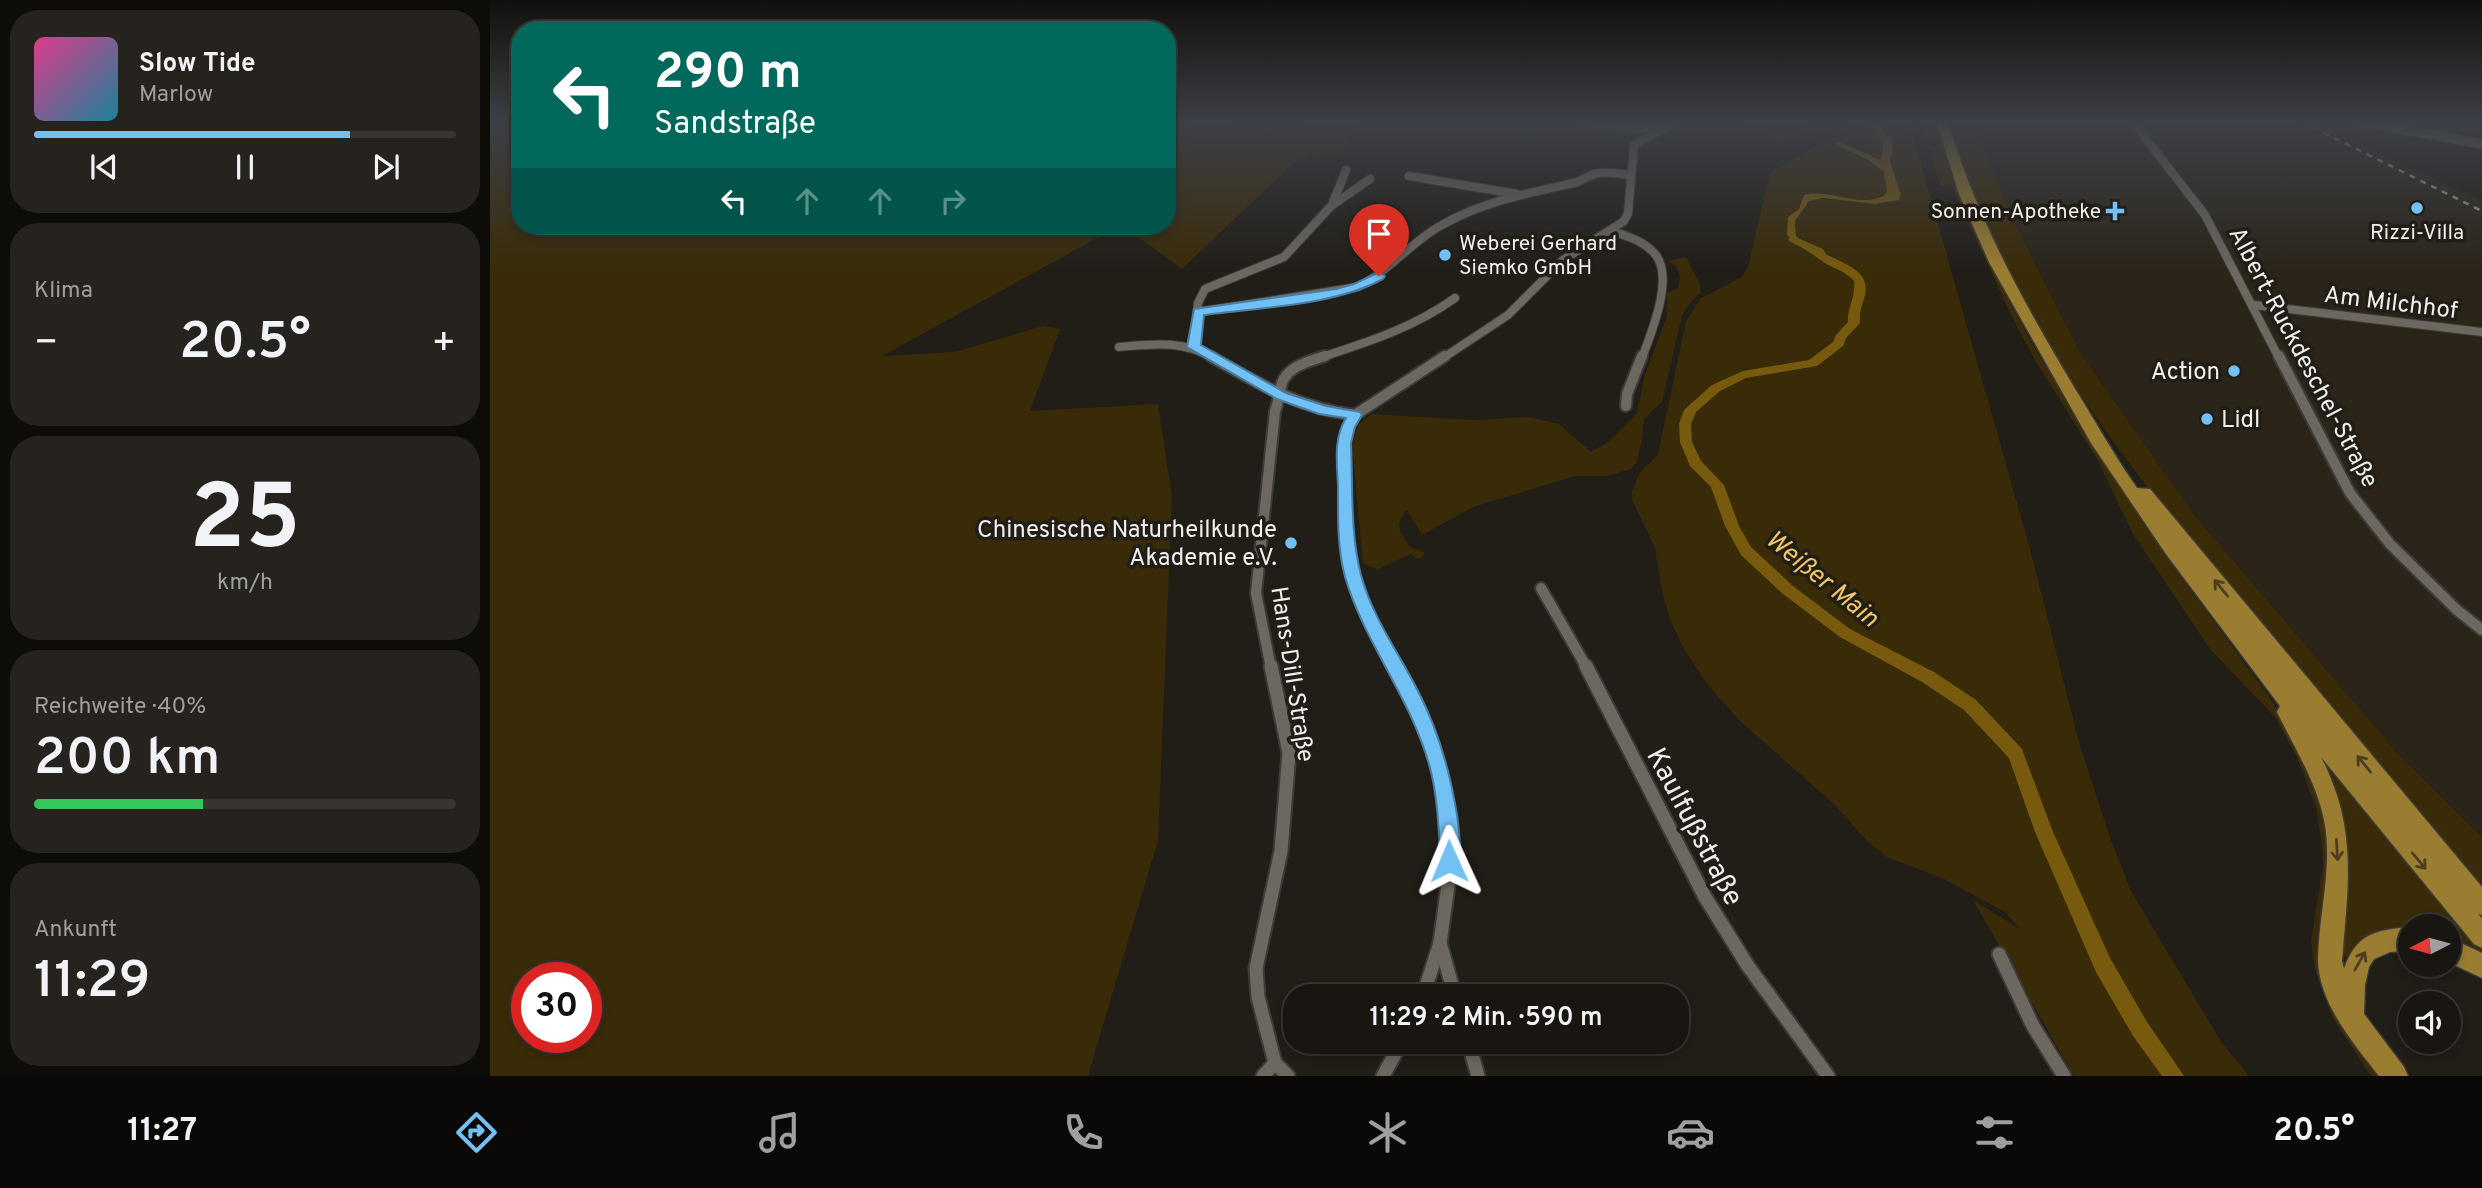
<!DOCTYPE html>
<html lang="de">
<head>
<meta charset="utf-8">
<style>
	body { margin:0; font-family:Overpass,sans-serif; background:#26231f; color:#f1f3f6; height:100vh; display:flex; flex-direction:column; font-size:26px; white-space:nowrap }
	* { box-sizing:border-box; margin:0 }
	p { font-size:23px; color:#9f9f9f }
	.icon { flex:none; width:38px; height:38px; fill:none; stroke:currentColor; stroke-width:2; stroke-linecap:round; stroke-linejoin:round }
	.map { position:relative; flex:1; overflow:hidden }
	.panel { display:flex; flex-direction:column; gap:10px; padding:10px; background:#0e0c09; width:490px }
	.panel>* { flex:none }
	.banner { position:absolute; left:21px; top:21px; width:665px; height:214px; border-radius:28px; box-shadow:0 4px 10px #0003,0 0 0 2px #373531; background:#00695c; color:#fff; overflow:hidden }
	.needle { width:46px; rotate:264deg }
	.controls { position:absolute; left:1908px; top:914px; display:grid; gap:14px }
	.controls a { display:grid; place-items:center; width:63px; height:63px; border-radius:50%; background:#191611; box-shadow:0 4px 10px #0003,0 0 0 2px #373531; font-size:35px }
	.speed { position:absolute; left:21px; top:962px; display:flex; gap:14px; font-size:35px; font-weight:700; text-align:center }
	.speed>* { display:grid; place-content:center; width:91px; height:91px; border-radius:50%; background:#191611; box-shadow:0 4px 10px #0003,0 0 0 2px #373531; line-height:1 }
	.speed .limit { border:10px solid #d22; background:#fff; color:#111 }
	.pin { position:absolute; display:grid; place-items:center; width:60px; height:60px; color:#fff; margin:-72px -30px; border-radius:50% 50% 50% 0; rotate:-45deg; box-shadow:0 0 7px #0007 }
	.pin .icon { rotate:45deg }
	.me { position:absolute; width:77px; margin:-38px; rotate:359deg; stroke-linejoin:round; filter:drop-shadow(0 0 5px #0008) }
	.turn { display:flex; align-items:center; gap:24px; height:147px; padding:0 28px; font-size:32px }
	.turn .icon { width:91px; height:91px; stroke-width:2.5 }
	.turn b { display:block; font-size:49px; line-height:60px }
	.lanes { display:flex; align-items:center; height:66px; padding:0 28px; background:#0003; justify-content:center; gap:35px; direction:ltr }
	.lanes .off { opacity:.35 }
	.big { font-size:52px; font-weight:600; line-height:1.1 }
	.panel .widget { flex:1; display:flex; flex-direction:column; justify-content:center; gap:10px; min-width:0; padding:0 24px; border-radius:28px; background:#26231f }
	.panel .dial { align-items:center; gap:0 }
	.dial b { font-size:91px; line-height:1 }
	.song { display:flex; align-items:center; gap:21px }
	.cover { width:84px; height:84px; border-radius:10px; background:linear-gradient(135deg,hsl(330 70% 55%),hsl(190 70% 35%)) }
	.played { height:7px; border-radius:4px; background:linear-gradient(90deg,#72c1f5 75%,#373531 75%) }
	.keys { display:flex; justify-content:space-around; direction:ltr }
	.heat { display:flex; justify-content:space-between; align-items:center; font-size:38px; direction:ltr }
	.charge { height:10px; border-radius:5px; background:linear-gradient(90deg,#34c759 40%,#373531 0) }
	.trip { position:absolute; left:793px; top:984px; width:406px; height:70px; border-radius:28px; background:#191611; box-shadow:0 4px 10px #0003,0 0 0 2px #373531; font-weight:600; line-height:70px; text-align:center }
	.dock { display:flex; height:112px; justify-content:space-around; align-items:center; background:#0a0907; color:#9f9f9f }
	.dock .icon { width:49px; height:49px }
	.dock .active { color:#72c1f5 }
	.dock b { font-size:32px; color:#f1f3f6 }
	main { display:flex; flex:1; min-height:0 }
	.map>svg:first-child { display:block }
	.built { fill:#2b2519 }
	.green { fill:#3a2b08; fill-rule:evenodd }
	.water { fill:#775a0e }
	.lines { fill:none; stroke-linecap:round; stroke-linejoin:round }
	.canal { fill:#775a0e; fill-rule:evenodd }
	.minor-far2-casing { stroke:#3d3b37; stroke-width:10 }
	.minor-far1-casing { stroke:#3d3b37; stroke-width:14 }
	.minor-casing { stroke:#3d3b37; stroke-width:17 }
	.tertiary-casing { stroke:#3d3b37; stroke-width:11 }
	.trunk-casing { stroke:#3d3b37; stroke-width:3 }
	.minor-far2 { stroke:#6c6860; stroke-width:8 }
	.minor-far1 { stroke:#6c6860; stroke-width:10 }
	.minor { stroke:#6c6860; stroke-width:13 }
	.tertiary { stroke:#6c6860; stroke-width:9 }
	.trunk { fill:#9b7d32; fill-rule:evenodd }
	.rail { stroke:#a6a39e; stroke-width:2.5; stroke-dasharray:6 6; stroke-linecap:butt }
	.oneway { stroke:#4c3f20 }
	.route { fill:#72c1f5; stroke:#4a7d9f; stroke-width:2 }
	.poi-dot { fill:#72c1f5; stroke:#211d17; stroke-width:2.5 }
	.labels { text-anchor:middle; stroke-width:7; stroke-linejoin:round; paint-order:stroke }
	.far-poi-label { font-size:21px; fill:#f1efea; stroke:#211d17; text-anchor:end }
	.street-label { font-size:24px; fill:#f1efea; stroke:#211d17 }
	.poi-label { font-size:24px; fill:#f1efea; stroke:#211d17; text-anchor:end }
	.water-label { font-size:26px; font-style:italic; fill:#f0c566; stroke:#211d17 }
	.near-street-label { font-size:28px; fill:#f1efea; stroke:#211d17 }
</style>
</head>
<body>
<main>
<section class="panel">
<div class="widget">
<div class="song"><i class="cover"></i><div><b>Slow Tide</b><p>Marlow</p></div></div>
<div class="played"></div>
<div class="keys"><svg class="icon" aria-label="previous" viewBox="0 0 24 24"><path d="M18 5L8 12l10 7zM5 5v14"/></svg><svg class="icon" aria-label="pause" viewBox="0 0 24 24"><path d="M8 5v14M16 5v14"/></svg><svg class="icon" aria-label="next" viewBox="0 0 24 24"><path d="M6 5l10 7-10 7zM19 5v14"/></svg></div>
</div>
<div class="widget"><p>Klima</p>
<div class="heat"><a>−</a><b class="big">20.5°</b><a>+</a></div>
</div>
<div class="widget dial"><b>25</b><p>km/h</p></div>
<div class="widget"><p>Reichweite · 40%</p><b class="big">200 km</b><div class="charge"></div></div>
<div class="widget"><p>Ankunft</p><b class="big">11:29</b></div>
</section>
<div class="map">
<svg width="1992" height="1076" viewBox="0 0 1992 1076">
	<rect width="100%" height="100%" fill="#211d17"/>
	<path class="built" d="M1484,122h338l170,79v636l-81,-80 -206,-241 -114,-162 -69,-137z"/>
	<g class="green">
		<path d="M0,122h30v104h599l-237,130 73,-4 88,-26 17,3 -30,82 128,-7 14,93 -14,343 -70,236h-598zM37,978h59v60h-59z"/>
		<path d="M677,122h65l-2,6 132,-4 -21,29 -29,1 -22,12 -108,103 -59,-43h44z"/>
		<path d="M1262,122h62l-20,9 11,6 -20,10 -43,-24z"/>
		<path d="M1359,122h20c7,13 20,21 11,38h-5l-36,-18 -4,3 44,22c7,7 11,20 5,29 -26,11 -53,-8 -80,-1l-5,14 -11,8 -1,18 21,11 -12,-10 -1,-15 14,-20c25,-6 51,4 76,2l10,-26 -5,-16 3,-14 -13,-25h29l121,427 50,197 31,94 20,51 90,151 28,34h-175l-101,-176 47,29 -15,-17 -61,-33 -57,-22 -21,-17 -31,-35 -96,-85 -32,-36 -24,-37 -12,-25 -8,-26 -8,-48 -23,-48v-9l8,-19 18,-17 28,-134 15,-23 41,-21 6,-10 22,-94 66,-39 11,-7z"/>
		<path d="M1431,122h16l27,84 45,95 26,48 130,206 108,147 37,66 20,69 -7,103 57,136h-9l-39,-59 -17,-48 -4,-28 12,-75 -2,-29 -5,-29 -19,-51 -22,-40 -65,-68 -77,-115 -35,-73 -63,-101 -25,-47 -58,-127 -12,-1 -12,-40 10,2 -2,-8h-10z"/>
		<path d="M1457,122h27l38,95 69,137 114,162 206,241 81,80v56c-74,-90 -149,-179 -223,-268 -128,-154 -255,-308 -312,-503z"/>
		<path d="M1196,257l14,28v8l-11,11 -7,12 -20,86 -18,17 -2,21 -6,23 -5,6 -25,7h-31l-102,31 -51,28 -15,-25c-14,17 -7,21 3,37l14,5 -1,5 -6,2 -6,-5 -33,15 -15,-5 -11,-120 6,-19 14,-11 100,6 56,-3 31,7 32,28 17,-10 29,-29 8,-38 22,-59v-23l11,-5 2,-11 -4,-11 -9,-5z"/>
		<path d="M1826,744l166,198v17l-34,-17v-16h-38v6c-27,1 -48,0 -63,26l-8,-5 4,-52z"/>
	</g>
	<path class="water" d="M1379,122h11l2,7 9,10 2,8 -3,14 11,34 -2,5 -24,4 -52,-6 -14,3 -14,20 1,15 13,12 -12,-4 -10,-9 1,-18 11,-8 5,-14c26,-7 54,13 80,1l3,-5 -3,-19 -16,-12 -34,-16 5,-2 41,18c9,-17 -4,-25 -11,-38z"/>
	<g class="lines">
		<path class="canal" d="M1303,236l30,13 3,5c17,10 45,16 39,41 -3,11 -6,17 -5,28l-14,15 -3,8 -26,20 -71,12 -26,13 -24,21 -5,12 1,18 9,19 23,24 15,41 12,21 42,39 57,43 84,43 42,28 46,49 31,83 57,126 37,64 37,54h-22l-29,-40 -37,-64 -61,-140 -26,-74 -45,-48 -42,-28 -82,-45 -57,-43 -42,-39 -16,-29 -14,-39 -21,-21 -10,-24 -1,-18 5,-14 28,-25 31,-14 66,-11 24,-18 3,-7 12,-13c-1,-14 8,-26 6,-41 -9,-11 -24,-13 -35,-22 -9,-7 -18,-12 -30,-18l-1,-2z"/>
		<g class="minor-far2-casing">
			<g id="minor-far2">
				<path d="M1096,122l25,5 47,3"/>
				<path d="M1643,122l72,93 74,143"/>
				<path d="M1144,145l42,-23"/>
				<path d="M919,176l108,18"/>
				<path d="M844,204l36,-25"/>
				<path d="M1122,231c15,5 32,10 43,23 20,23 -4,79 -13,104"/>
				<path d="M1764,305l228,27"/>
				<path d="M708,312l160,-25c31,-16 52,-44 82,-61 41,-24 88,-33 134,-43 8,-2 16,-9 25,-10 10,-1 22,1 32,2"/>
				<path d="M629,347c35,-3 63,-7 94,11"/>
				<path d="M704,347l4,-44 7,-14 79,-32 48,-52 14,-35"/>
				<path d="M829,358c49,-16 94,-30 136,-60"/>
				<path d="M953,358l65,-43 55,-55 61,-39 4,-8 6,-68"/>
			</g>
		</g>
		<g class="minor-far1-casing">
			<g id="minor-far1">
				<path d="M720,356c49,28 88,52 145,59"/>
				<path d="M1789,356l71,137 40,51 67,66 25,20"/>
				<path d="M1136,406l1,-12 15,-38"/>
				<path d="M1051,588l46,80"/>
				<path d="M781,668l-15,-75 19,-182c4,-10 4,-19 7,-28 6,-17 28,-22 43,-27"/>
				<path d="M907,668c-16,-29 -33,-57 -43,-89 -14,-42 -9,-92 -10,-136l4,-16 7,-12 90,-59"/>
			</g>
		</g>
		<g class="minor-casing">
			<g id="minor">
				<path d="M781,666l18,87 -8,98 -25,117 2,29 17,66 13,13"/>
				<path d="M906,666l16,30 29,77 8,63 -1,49 -8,58 15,53"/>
				<path d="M1096,666l119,231 43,69 80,110"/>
				<path d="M1509,954l34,72 31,50"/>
				<path d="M933,996l17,-53"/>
				<path d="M978,1041l10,35"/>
				<path d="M773,1076l12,-13"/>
				<path d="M893,1076l19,-35"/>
			</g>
		</g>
		<g class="tertiary-casing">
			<path id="tertiary" d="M1871,122l121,22"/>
		</g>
		<g class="trunk-casing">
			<g id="trunk">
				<path d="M1447,122h11c29,98 77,183 129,270 20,32 38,65 60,96l13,1 332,398v28l-4,-1 4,4v30l-8,-4 -153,-187c37,72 27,127 21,204l2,8c12,-35 31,-39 66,-42v24l-20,1 -16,7 -5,8 -4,18 -1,29 40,53 4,9h-29c-25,-32 -61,-74 -61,-117 1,-45 14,-89 7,-134 -7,-41 -30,-76 -48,-113l3,-6 -114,-152 -75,-111 -102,-181 -30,-68z"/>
				<path d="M1958,937l34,16v25l-34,-16z"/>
			</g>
		</g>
		<use href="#minor-far2" class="minor-far2"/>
		<use href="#minor-far1" class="minor-far1"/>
		<use href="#minor" class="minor"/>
		<use href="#tertiary" class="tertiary"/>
		<use href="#trunk" class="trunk"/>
		<path class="rail" d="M1812,122l180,89"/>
	</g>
	<defs><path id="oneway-shaft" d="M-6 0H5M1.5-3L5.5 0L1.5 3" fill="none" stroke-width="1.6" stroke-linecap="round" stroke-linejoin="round" transform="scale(1.75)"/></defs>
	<g class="oneway">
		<use href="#oneway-shaft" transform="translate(1731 588) rotate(-129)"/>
		<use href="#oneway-shaft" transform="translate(1874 764) rotate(-129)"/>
		<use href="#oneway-shaft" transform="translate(1847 850) rotate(87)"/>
		<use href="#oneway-shaft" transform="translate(1929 861) rotate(50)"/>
		<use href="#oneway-shaft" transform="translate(1870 961) rotate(-60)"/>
	</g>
	<linearGradient id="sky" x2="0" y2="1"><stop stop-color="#12100d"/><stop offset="0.45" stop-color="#3d4047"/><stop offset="1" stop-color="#3d4047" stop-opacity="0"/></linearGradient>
	<rect width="1992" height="272" fill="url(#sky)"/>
	<path class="route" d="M889,272l6,4 -2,3c-50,27 -122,28 -179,36l-3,30 85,48 40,13 34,6 2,3 -7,12 -4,16c2,43 -1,90 10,132 11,41 37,77 56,114 21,40 33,82 40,126 2,17 6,37 -1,53l-7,2 -7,-2c-5,-11 -2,-21 -3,-32 -1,-20 -3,-44 -8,-64 -17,-70 -66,-127 -86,-195 -8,-30 -7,-61 -7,-91 -1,-23 -5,-47 8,-68l-27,-4 -42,-15 -90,-52 7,-38 142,-20 18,-5z"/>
	<g class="poi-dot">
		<circle cx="1927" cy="208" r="7"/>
		<path d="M1621.5 200.5h7v7h7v7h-7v7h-7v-7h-7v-7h7z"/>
		<circle cx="955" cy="255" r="7"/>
		<circle cx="1744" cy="371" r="7"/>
		<circle cx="1717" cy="419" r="7"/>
		<circle cx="801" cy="543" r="7"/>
	</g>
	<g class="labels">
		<g class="far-poi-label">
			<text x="1611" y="218">Sonnen-Apotheke</text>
			<text x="1927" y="239" text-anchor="middle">Rizzi-Villa</text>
			<text x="969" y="250" text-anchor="start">Weberei Gerhard<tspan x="969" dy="24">Siemko GmbH</tspan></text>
		</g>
		<g class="street-label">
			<text transform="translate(1901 302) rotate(7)" y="8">Am Milchhof</text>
			<text transform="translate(1814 357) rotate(62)" y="8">Albert-Ruckdeschel-Straße</text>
			<text transform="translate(803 674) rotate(81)" y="8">Hans-Dill-Straße</text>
		</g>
		<g class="poi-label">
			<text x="1730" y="379">Action</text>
			<text x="1731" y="427" text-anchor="start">Lidl</text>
			<text x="787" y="537">Chinesische Naturheilkunde<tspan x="787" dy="28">Akademie e.V.</tspan></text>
		</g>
		<g class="water-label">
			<text transform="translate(1333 578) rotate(39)" y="9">Weißer Main</text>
		</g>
		<g class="near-street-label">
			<text transform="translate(1206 826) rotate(62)" y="10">Kaulfußstraße</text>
		</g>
	</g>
</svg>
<div class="controls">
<a><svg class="needle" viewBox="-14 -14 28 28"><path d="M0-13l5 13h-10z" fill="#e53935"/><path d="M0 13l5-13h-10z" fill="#9f9f9f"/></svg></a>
<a><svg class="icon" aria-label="sound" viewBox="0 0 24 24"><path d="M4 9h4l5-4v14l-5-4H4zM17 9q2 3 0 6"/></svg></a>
</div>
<div class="speed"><div class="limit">30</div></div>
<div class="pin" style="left:889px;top:276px;background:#d93025"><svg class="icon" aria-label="arrive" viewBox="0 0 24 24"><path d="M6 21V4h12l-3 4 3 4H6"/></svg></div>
<svg class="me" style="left:959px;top:861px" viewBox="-20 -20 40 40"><path d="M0-17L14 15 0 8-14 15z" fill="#72c1f5" stroke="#fff" stroke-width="4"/></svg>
<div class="trip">11:29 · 2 Min. · 590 m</div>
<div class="banner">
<div class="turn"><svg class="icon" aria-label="left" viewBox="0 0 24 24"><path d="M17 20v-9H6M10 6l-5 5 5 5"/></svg><div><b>290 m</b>Sandstraße</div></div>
<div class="lanes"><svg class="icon" aria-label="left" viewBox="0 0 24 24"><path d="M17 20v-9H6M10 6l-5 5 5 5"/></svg><svg class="icon off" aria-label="ahead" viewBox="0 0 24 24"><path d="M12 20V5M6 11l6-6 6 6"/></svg><svg class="icon off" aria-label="ahead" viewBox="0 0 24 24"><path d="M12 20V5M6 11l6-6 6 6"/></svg><svg class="icon off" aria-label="right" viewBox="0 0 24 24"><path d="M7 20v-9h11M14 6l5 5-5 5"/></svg></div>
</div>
</div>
</main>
<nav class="dock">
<b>11:27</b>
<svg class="icon active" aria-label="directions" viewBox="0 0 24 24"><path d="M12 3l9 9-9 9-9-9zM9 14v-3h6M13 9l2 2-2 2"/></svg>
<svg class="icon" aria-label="music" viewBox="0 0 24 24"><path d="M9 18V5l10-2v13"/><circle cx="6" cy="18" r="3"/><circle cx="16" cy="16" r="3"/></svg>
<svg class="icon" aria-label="phone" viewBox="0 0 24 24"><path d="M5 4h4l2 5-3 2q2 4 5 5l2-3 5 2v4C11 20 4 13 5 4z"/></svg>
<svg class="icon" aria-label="climate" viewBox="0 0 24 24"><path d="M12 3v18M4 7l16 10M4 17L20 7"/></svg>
<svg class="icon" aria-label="car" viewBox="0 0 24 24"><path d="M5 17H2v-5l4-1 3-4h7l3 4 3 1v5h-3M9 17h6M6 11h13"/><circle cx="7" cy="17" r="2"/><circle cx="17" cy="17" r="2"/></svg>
<svg class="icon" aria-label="filters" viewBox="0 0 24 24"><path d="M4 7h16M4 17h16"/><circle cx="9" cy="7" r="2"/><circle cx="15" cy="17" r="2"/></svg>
<b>20.5°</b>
</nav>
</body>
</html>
